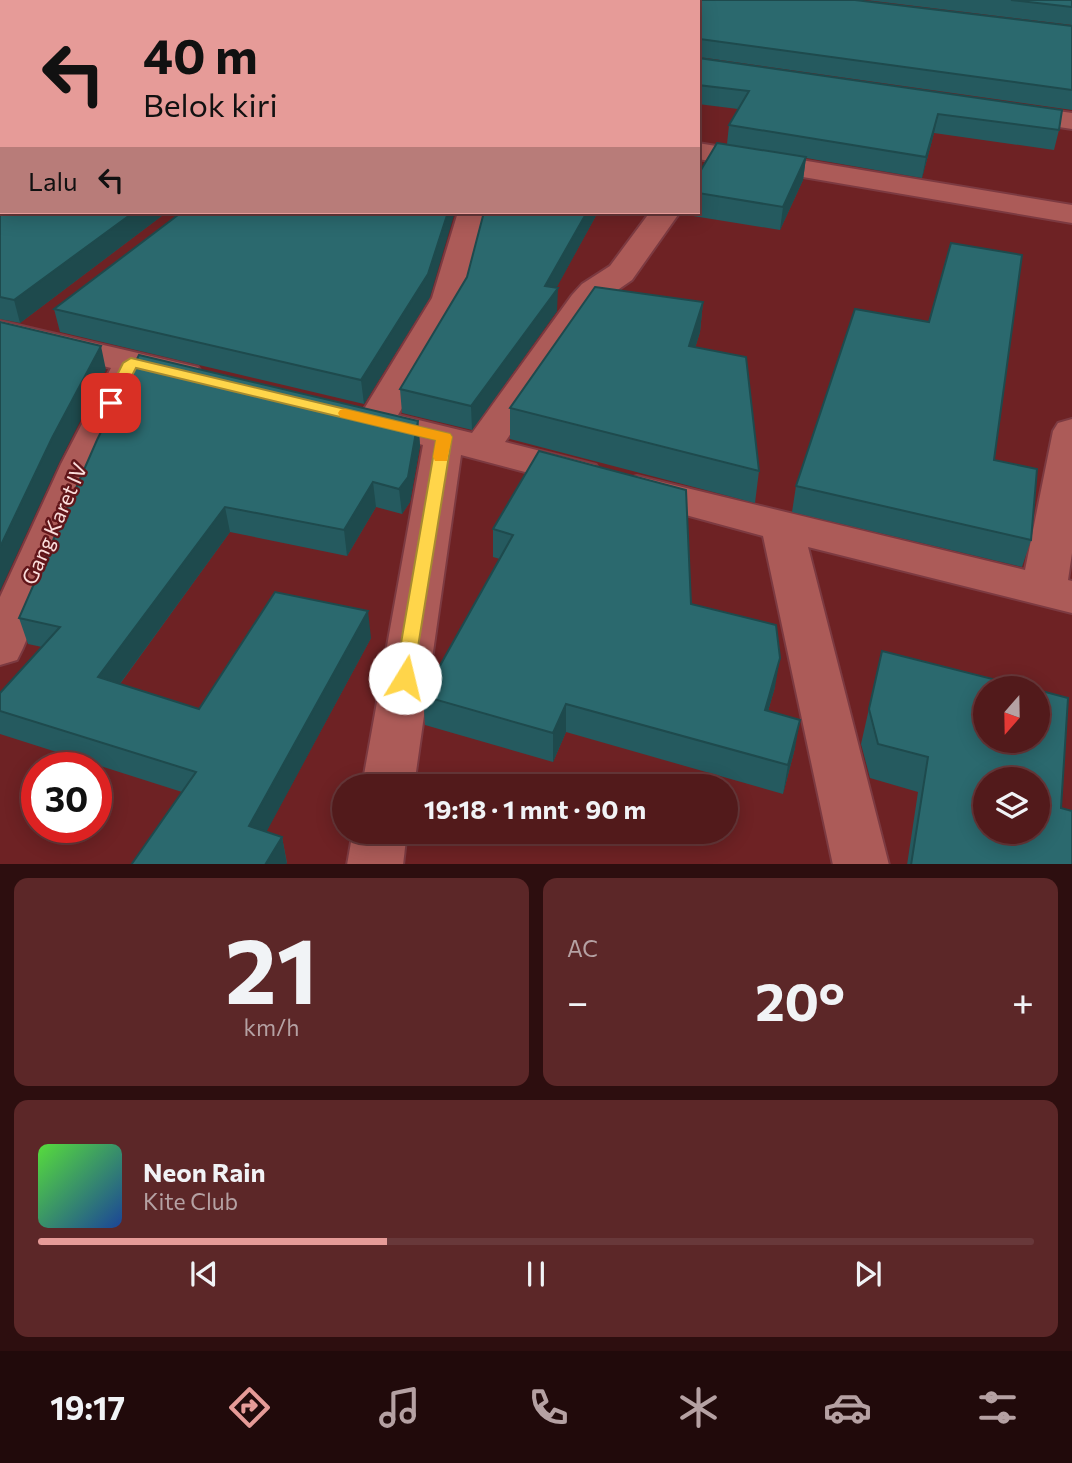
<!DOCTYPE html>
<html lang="id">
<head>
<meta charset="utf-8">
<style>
	body { margin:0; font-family:Commissioner,sans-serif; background:#5c2728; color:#f1f3f6; height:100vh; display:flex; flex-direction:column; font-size:26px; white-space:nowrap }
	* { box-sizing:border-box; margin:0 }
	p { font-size:23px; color:#b5a1a3 }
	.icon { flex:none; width:38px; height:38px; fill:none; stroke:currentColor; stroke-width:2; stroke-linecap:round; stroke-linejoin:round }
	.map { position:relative; height:864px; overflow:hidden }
	.panel { display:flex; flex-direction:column; gap:14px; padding:14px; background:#2d0e0f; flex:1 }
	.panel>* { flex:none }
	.guide { position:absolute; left:0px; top:0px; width:700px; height:214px; box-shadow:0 4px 18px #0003,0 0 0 2px #68383a; background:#e69b98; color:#111; overflow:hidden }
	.needle { width:46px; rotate:200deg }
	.buttons { position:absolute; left:973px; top:676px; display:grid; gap:14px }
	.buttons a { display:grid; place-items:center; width:77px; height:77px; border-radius:50%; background:#521a1b; box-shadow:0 4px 18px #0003,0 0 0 2px #68383a; font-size:35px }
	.speed { position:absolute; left:21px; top:752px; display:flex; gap:14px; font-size:35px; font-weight:700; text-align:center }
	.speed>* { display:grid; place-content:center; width:91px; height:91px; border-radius:50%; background:#521a1b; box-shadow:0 4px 18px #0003,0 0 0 2px #68383a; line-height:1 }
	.speed .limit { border:10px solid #d22; background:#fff; color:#111 }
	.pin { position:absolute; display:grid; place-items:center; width:60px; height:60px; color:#fff; margin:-30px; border-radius:14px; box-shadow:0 4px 10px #0006 }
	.me { position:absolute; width:77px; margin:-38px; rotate:9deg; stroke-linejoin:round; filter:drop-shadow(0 0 5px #0008) }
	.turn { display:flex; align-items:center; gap:24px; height:147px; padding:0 28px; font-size:32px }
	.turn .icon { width:91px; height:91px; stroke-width:2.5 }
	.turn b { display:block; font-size:49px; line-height:60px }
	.then { display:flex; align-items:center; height:66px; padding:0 28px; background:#0003; gap:14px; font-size:26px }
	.big { font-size:52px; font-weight:700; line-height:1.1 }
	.panel .tile { flex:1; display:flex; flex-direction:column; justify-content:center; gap:10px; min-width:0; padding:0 24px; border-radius:14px; background:#5c2728 }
	.panel .dial { align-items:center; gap:0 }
	.dial b { font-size:91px; line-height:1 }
	.song { display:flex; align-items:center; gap:21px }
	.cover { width:84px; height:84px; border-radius:10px; background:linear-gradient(135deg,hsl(110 70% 55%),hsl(220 70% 35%)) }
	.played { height:7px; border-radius:4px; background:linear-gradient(90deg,#e69b98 35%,#68383a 35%) }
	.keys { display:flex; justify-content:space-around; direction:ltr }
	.heat { display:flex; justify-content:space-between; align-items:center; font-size:38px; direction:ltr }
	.panel .tiles { flex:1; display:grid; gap:14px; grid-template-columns:1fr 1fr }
	.tile:last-child { grid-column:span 2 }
	.trip { position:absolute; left:332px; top:774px; width:406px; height:70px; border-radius:35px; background:#521a1b; box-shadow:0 4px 18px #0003,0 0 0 2px #68383a; font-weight:700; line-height:70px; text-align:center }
	.dock { display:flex; height:112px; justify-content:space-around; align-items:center; background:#210a0b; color:#b5a1a3 }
	.dock .icon { width:49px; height:49px }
	.dock .on { color:#e69b98 }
	.dock b { font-size:32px; color:#f1f3f6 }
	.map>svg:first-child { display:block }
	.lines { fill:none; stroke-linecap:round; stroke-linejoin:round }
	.minor-casing { stroke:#7c3a41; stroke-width:4 }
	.minor { fill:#ac5b58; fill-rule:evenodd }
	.wall { fill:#255a5f }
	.shaded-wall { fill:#1e4a4d }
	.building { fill:#2b696e; stroke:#1e4a4d; stroke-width:2; fill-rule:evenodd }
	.route { fill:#ffd54a; stroke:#a68a30; stroke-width:2 }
	.slow { fill:#f59e0b }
	.labels { text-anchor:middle; stroke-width:5; stroke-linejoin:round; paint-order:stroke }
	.street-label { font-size:21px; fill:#fbdedc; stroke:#61161a }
</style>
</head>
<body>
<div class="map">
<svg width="1072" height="865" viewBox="0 0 1072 865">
	<rect width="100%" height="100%" fill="#6e2224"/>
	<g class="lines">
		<g class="minor-casing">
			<g id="minor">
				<path d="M439,0h23l-24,2z"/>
				<path d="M1009,104l63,9v16l-72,-11 -4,-6 4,-6z"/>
				<path d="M698,143l374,62v18l-374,-64z"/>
				<path d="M458,212h30l-22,86 -68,117 74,18 100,-138 10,-11 28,-18 40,-54h30l-48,68 -26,18 -10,11 -91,133 91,23 6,9 -6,9 -14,4 -121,-32 -47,331h-52l61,-341 -66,-18 -6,-8 6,-8 7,-2 68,-111z"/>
				<path d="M0,321l198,46 5,8 -5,8 -13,3 -42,-10 -42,88 -78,184 -6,12 -17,5v-68l61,-133 50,-96 -111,-27z"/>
				<path d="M1072,419v134l-4,27 4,1v32l-264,-66 81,318h-56l-70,-329 -140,-38 -6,-9 6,-9 14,-4 388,94 28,-139 5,-8z"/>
				<path d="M353,831h54l-4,34h-56z"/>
			</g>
		</g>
		<use href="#minor" class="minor"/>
	</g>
	<g class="wall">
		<path d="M0,0l2,212h165l-147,111 -20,-4z"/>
		<path d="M866,0h206v25z"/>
		<path d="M698,2l374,24v84l-373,-53 360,73 -5,20 -120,-17 -12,45 -116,-20 -3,22 -23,50 -93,-15v-3h11v-37l29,-31 2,-19 9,-16 -40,-5z"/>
		<path d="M598,212l-42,76 1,23 -85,119 -70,-17 -2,-24 67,-112z"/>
		<path d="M430,297l-66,107 -304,-72 -6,-23z"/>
		<path d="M703,302l-3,30 -5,16 64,123 -4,32 -245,-64v-31z"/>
		<path d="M418,421l2,25 -10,56 -8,12 -26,-7 -29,49 -117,-24 -110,152 79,25 172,-71 -105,194 16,5 5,26 -105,-71 -182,-58v-41l42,-46 -14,-3 -9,-26 78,-178z"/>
		<path d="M539,451l152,153 84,83 -7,24 27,37 -12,46 -217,-62 -13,30 -128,-37 -2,-29 77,-137 -7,-2v-28z"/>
		<path d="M994,460l37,80 -9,27 -230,-55 4,-26z"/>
		<path d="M882,651l179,157 11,57h-165l11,-73 -48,-14 -9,-34z"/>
	</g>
	<g class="shaded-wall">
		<path d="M398,0h22l-2,2h-22z"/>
		<path d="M938,114l-4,19 -12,45 4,-21z"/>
		<path d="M806,157l-3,23 -23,50 3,-23z"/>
		<path d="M134,212h33l-147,111 -6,-23z"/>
		<path d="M448,212h7l-25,85 -66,107 -3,-24z"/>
		<path d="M587,212h11l-46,84 6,-8 -1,23 -85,119 -1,-24 74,-120z"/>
		<path d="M703,302l-3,30 -14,45 3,-31z"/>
		<path d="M101,346l5,24 -47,93 -59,128v-44l52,-109z"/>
		<path d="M418,421l2,25 -10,56 -8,12 -3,-25z"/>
		<path d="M373,482l3,25 -29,49 -3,-26z"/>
		<path d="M225,507l5,25 -125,172 -7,-27z"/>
		<path d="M368,611l3,27 -116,215 -6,-27z"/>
		<path d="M780,658l-5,29 -15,52 5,-29z"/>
		<path d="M566,704v28l-13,30v-29z"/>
		<path d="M800,720l-5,28 -12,46 5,-29z"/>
		<path d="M282,837l5,28h-22z"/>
	</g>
	<g class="building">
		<path d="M0,0h398l-2,2h-394v210h132l-120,88 -14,-3z"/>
		<path d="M497,0h358l217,26v64l-372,-51 -2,1v-38h-201z"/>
		<path d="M1011,0h61v7z"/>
		<path d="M698,52l1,6 363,52 -3,20 -121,-16 -12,43 -197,-32 20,-34 -51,-6z"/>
		<path d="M717,143l89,14 -23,50 -85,-14v-18z"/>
		<path d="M182,212h266l-20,62 -67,106 -307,-71z"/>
		<path d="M484,212h103l-42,74 13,2 -87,118 -71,-17 67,-112z"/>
		<path d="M951,243l71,12 -28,205 43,9 -6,71 -235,-54 59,-177 74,13z"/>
		<path d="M595,287l108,15 -14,44 57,11 13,114 -249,-63z"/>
		<path d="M0,322l101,24 -49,92 -52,109z"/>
		<path d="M139,355l279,66 -10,56 -9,12 -26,-7 -29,48 -119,-23 -127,170 101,32 76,-117 93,19 -119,215 33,11 -17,28h-134l65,-93 -196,-61v-18l60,-66 -41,-9 78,-178z"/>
		<path d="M539,451l147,39 5,114 85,21 4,33 -15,52 35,10 -12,45 -222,-61 -13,29 -130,-37 90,-161 -20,-6z"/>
		<path d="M882,651l146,37h-43v52h53v-50l30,8 -7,110 11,3v54h-161l17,-108 -50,-13 -9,-35zM985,779h53v52h-53z"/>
	</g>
	<path class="route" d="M131,358l319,76 2,3 -40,247 -7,2 -7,-2 -3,-6 41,-238 -300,-72 -20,38h-11l-2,-3 20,-40z"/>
	<path class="slow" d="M345,409l105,25 2,3 -5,24h-12l-2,-4 3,-17 -96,-23 -2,-4 2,-3z"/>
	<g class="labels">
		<g class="street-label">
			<text transform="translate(55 524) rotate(-66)" y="7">Gang Karet IV</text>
		</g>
	</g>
</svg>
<div class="buttons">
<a><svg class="needle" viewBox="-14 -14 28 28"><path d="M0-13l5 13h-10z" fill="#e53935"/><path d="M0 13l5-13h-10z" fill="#b5a1a3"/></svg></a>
<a><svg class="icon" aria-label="layers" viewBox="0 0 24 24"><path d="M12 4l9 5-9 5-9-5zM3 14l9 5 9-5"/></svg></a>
</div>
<div class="speed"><div class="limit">30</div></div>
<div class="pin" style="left:111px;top:403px;background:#d93025"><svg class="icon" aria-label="arrive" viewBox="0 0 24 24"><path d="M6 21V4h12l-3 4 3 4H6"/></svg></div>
<svg class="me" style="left:405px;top:678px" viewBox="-20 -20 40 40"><circle r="19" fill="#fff"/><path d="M0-13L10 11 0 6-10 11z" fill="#ffd54a"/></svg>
<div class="trip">19:18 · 1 mnt · 90 m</div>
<div class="guide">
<div class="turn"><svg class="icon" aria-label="left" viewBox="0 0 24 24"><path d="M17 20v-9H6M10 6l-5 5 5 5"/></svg><div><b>40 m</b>Belok kiri</div></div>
<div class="then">Lalu<svg class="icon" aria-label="left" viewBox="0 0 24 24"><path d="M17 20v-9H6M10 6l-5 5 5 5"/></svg></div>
</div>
</div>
<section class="panel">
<div class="tiles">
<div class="tile dial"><b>21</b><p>km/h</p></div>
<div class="tile"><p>AC</p>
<div class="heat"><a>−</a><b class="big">20°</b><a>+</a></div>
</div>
<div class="tile">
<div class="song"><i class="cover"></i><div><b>Neon Rain</b><p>Kite Club</p></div></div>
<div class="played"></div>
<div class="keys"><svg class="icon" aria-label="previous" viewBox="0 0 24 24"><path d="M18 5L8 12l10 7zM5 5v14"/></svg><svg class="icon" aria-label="pause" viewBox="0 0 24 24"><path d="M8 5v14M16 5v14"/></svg><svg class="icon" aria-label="next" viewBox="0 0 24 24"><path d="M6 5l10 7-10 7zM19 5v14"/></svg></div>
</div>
</div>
</section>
<nav class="dock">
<b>19:17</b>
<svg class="icon on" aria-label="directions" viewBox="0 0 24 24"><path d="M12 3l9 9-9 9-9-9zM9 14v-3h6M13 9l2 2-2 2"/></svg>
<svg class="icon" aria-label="music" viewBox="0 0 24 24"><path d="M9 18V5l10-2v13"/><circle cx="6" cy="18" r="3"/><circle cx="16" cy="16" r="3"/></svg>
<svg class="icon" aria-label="phone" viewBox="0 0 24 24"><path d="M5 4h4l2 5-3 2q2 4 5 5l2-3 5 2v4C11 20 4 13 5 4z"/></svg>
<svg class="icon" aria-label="climate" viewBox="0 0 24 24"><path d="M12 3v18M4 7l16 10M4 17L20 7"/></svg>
<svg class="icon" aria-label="car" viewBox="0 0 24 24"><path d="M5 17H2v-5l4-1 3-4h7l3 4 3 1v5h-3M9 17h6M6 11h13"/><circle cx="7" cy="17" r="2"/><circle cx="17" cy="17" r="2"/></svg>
<svg class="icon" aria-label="filters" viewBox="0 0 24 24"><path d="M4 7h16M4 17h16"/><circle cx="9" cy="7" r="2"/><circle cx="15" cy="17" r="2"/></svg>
</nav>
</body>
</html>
